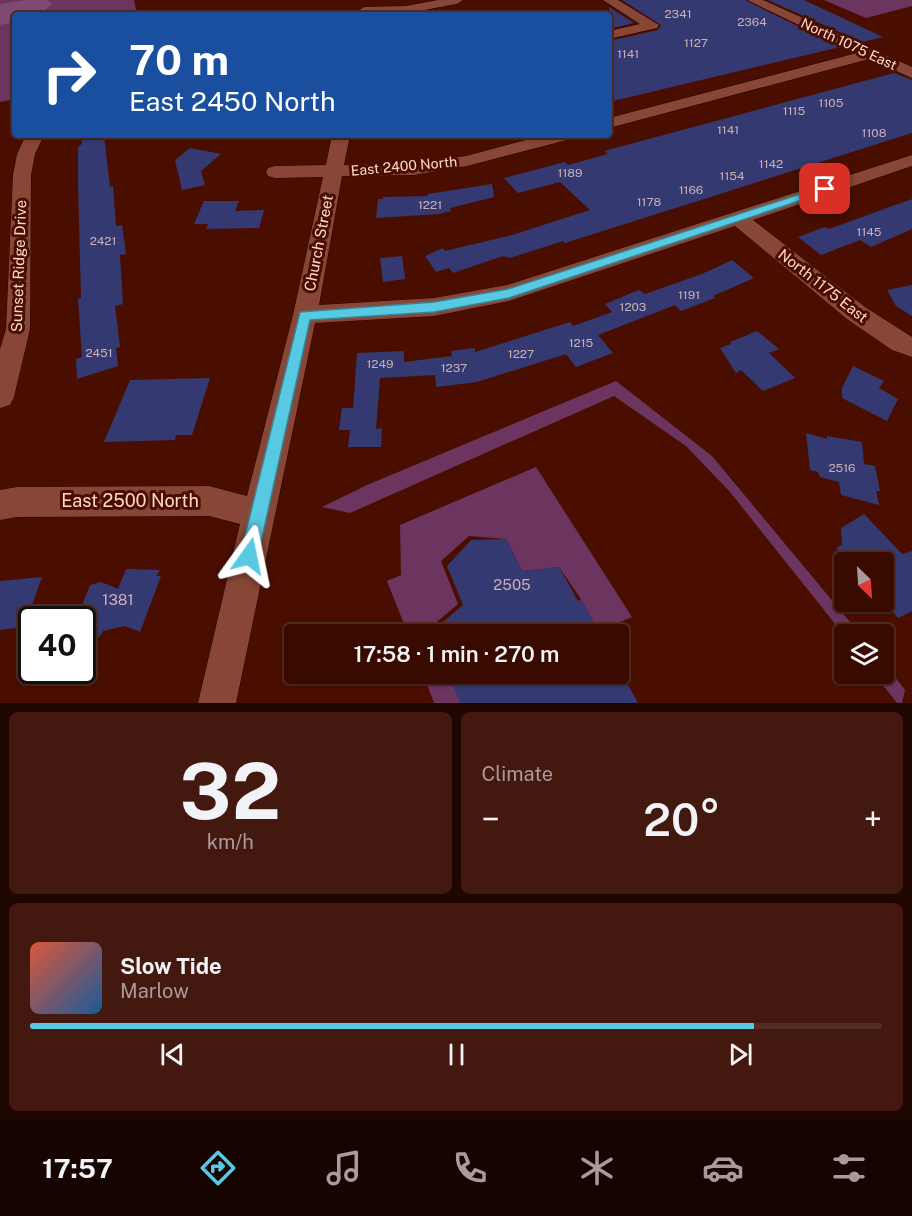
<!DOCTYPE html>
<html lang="en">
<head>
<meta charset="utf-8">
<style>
	body { margin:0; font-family:"Public Sans",sans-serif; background:#43180f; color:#f1f3f6; height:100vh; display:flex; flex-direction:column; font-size:22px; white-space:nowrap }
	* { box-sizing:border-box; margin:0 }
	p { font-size:20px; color:#ab9a99 }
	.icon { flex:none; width:33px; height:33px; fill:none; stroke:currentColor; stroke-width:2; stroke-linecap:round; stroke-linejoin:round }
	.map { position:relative; height:703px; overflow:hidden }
	.details { display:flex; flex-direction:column; gap:9px; padding:9px; background:#1f0600; flex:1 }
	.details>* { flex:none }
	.banner { position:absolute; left:12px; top:12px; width:600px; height:126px; border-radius:6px; box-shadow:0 2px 4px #0004,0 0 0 2px #522b22; background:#1a4fa0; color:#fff; overflow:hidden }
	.needle { width:39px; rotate:155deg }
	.controls { position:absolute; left:834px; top:552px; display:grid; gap:12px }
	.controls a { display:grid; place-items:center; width:60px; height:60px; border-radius:6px; background:#380a00; box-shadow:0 2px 4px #0004,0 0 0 2px #522b22; font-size:30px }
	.speed { position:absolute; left:18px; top:606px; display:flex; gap:12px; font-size:30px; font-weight:700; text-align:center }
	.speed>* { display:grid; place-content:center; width:78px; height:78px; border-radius:50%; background:#380a00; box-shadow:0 2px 4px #0004,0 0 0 2px #522b22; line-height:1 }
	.speed .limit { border:3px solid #111; border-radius:9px; background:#fff; color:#111 }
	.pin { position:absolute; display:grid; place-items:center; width:51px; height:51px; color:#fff; margin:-26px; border-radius:12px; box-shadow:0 3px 9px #0006 }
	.me { position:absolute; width:66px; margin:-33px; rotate:12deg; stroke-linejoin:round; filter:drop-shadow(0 0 4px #0008) }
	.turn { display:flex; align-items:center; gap:21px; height:126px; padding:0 18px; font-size:27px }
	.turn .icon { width:78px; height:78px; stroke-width:2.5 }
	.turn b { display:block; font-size:42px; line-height:51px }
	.big { font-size:45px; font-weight:600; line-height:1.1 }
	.details .card { flex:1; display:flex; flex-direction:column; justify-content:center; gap:9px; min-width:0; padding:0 21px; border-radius:9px; background:#43180f }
	.details .dial { align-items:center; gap:0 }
	.dial b { font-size:78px; line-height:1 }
	.song { display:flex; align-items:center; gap:18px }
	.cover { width:72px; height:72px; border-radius:9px; background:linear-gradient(135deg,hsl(10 70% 55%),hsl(210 70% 35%)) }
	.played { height:6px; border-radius:3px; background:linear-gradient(90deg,#58c9e3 85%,#522b22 85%) }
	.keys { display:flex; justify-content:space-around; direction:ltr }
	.heat { display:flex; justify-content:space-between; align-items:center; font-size:33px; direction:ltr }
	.details .tiles { flex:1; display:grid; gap:9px; grid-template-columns:1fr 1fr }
	.card:last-child { grid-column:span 2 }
	.trip { position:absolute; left:284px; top:624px; width:345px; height:60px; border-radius:6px; background:#380a00; box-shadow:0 2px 4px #0004,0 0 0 2px #522b22; font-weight:600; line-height:60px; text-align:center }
	.menu { display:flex; height:96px; justify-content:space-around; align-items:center; background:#160400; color:#ab9a99 }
	.menu .icon { width:42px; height:42px }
	.menu .current { color:#58c9e3 }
	.menu b { font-size:27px; color:#f1f3f6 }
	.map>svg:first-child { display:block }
	.green { fill:#6b355f }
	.forest { fill:#804974 }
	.building { fill:#343a71 }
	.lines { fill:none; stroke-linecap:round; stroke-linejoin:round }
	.minor-casing { stroke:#280000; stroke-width:1 }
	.minor { fill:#884736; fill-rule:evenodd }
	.route { fill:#58c9e3; stroke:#398394; stroke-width:1.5 }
	.labels { text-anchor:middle; stroke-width:6; stroke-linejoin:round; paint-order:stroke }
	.number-label { font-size:12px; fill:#ccb0b6 }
	.far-street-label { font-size:14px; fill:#ffd8cd; stroke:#4a0e00 }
	.street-label { font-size:15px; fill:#ffd8cd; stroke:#4a0e00 }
	.near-number-label { font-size:15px; fill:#ccb0b6 }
	.near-street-label { font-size:18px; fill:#ffd8cd; stroke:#4a0e00 }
</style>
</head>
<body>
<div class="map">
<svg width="912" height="703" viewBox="0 0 912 703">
	<rect width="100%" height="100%" fill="#4a0e00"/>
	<g class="green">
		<path d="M0,0h134l3,15h-122v84l-15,3z"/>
		<path d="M824,0h88v6l-46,12z"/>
		<path d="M616,381l96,75 148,178 -16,1 -114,-143 -44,-46 -72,-50 -264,117 -28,-6 45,-22z"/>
		<path d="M536,467l96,150 -34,14 -17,-32 -22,-32 -37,4 -16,-32 -37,-3 -28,25 17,43 -26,22 4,8h-28l-21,-53 14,-6 -1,-50z"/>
		<path d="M884,663l21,27 -3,13h-5l-23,-29h10z"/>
		<path d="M423,674h27l11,29h-27z"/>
	</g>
	<path class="forest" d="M26,0h21l5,4 -12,11h-25v7l-15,3v-21z"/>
	<g class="building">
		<path d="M622,0h123l95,47 -231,55v-61l49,-11 3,-5z"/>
		<path d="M768,0h36l79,37 -21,5z"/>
		<path d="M609,7l25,16 -25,6z"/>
		<path d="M894,73l18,7v53l-347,110 -2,-2 -53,17 -7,-2 -50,17 -4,-5 -13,4 -11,-16 18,-8 2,3 67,-16 78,-25 -30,-28 -42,11 -14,-15 61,-16 3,3 40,-11 -4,-3z"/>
		<path d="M81,135h23l6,52 3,-1 3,40 6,-1 4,29 -6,1 3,49 -8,2 5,41 -4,1 2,18 -41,13 -1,-20 6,-2 -4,-58 3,-1 -3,-115v-36l4,-3z"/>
		<path d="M190,148l31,6 -20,17 4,14 -23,5 -7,-30z"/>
		<path d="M492,184l2,13 -44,11 1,3 -12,3 -63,4 2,-19h5v-2l45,-1v-2z"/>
		<path d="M912,199v30l-41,18 -11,-7 -39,15 -23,-18 27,-10 4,2z"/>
		<path d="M204,201h35l-4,10 29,-1 -5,18 -53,1 2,-5h-14z"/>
		<path d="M402,256l3,23 -22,3 -3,-24z"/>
		<path d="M732,260l22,18 -41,18 2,2 -34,13 -6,-6 -77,30 15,18 -37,14 -10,-13 -89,28 -41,5 -1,-12 -55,3 -4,51 6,-1 -1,19h-33l2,-17h-11l3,-22h11l4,-55 47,-2v11l48,-6 -1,-5 24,-3v4l95,-30 3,4 39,-14 -7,-8 34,-14 6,4 57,-20z"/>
		<path d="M912,285v31l-16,-10 -9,-16z"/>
		<path d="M757,331l22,18 -10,4 26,25 -32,13 -22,-21 -5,3 -16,-25 11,-4 -1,-2z"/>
		<path d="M853,366l31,15 -5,7 19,11 -11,22 -45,-23v-10z"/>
		<path d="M210,378l-18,57h-16l-1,5 -71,2 26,-62z"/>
		<path d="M806,433l21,6v-3l35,6 2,22 11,2 5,25h-4l3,14 -38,-10 -2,-13 -19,-5 -2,-5 -8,-2z"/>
		<path d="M864,514l38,40 10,-3v60l-14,7 -14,-16v-40h-37l-11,-14 6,-3 -1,-17z"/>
		<path d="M506,539l16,32 37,-4 19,34 3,-2 19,35h-171l34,-29 -16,-39 24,-26z"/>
		<path d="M126,569l34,1 -4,6h5l-21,56 -15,-6 -22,5 -4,6 -17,-1v-31l8,-20 11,-3 17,7z"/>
		<path d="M42,577l-18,50 -24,3v-49z"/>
		<path d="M448,674h174l16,29h-178z"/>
	</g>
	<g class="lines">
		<g class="minor-casing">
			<g id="minor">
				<path d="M438,0h25l-6,4c-19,3 -86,19 -99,7l6,-4 42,-1z"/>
				<path d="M603,0h15l41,25 -2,3 -48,11v-8l31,-7z"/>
				<path d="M747,0h16l149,67v11l-43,-19 -260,69v-10l248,-65z"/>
				<path d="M26,135h18l-9,19 -4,21 -1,154 -16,68 -4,8 -10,3v-59l6,-20 7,-154 4,-21z"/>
				<path d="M332,135h18l-6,30 70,-2 52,-7 79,-21h29l-3,4 -104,27 -53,9 -72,1 -23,129 115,-7 73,-13 405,-130v11l-159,54 112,87 47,30v20l-20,-7 -45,-31 -112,-93 -226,75 -75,15 -119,7 -79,380h-38l42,-179 -31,-8 -192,1 -17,3v-30l17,-3 192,-1 38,10 46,-181 30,-138 -48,1 -7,-2 -2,-4 2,-4 7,-2 51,-1z"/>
			</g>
		</g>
		<use href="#minor" class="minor"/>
	</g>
	<path class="route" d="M825,186l4,1v4l-320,107 -75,14 -124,8 -52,236 -3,6 -6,3 -6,-3 -3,-6 60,-244 134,-10 74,-13z"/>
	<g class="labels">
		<g class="number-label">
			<text x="678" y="18">2341</text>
			<text x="752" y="26">2364</text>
			<text x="696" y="47">1127</text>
			<text x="628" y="58">1141</text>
			<text x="831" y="107">1105</text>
			<text x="794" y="115">1115</text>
			<text x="728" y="134">1141</text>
			<text x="874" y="137">1108</text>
			<text x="771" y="168">1142</text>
			<text x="570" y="177">1189</text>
			<text x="732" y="180">1154</text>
			<text x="691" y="194">1166</text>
			<text x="649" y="206">1178</text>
			<text x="430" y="209">1221</text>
			<text x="869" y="236">1145</text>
			<text x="103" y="245">2421</text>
			<text x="689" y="299">1191</text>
			<text x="633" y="311">1203</text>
			<text x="581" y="347">1215</text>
			<text x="99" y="357">2451</text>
			<text x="521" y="358">1227</text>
			<text x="380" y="368">1249</text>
			<text x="454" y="372">1237</text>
			<text x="842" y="472">2516</text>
		</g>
		<g class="far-street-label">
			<text transform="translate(849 44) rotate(25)" y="5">North 1075 East</text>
			<text transform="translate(404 166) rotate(-5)" y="5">East 2400 North</text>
		</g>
		<g class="street-label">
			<text transform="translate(319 243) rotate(-79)" y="5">Church Street</text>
			<text transform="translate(19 266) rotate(-88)" y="5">Sunset Ridge Drive</text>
			<text transform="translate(823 286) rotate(38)" y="5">North 1175 East</text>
		</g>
		<g class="near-number-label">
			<text x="512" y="590">2505</text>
			<text x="118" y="605">1381</text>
		</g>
		<g class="near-street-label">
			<text x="130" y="507">East 2500 North</text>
		</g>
	</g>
</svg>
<div class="controls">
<a><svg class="needle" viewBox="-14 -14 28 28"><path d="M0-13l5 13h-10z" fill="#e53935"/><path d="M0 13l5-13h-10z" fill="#ab9a99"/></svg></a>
<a><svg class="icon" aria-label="layers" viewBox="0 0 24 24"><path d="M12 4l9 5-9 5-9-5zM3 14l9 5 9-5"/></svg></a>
</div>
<div class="speed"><div class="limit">40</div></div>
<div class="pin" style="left:825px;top:189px;background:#d93025"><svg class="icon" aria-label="arrive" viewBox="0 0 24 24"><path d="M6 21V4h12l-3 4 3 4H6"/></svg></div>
<svg class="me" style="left:249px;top:556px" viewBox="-20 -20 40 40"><path d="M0-17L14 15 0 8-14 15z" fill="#58c9e3" stroke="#fff" stroke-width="4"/></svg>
<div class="trip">17:58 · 1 min · 270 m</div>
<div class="banner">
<div class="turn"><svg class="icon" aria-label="right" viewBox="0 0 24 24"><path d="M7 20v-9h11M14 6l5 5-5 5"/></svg><div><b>70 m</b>East 2450 North</div></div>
</div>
</div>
<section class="details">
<div class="tiles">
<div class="card dial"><b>32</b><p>km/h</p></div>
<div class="card"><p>Climate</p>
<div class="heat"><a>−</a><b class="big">20°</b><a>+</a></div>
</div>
<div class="card">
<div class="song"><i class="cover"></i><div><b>Slow Tide</b><p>Marlow</p></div></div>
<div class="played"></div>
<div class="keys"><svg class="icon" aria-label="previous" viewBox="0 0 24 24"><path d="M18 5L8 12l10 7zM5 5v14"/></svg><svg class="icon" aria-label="pause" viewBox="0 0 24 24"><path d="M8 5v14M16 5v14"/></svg><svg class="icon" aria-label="next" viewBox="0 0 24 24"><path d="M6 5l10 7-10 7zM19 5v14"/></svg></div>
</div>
</div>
</section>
<nav class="menu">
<b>17:57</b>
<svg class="icon current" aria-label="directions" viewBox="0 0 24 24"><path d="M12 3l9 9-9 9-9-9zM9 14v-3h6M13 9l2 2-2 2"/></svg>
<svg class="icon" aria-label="music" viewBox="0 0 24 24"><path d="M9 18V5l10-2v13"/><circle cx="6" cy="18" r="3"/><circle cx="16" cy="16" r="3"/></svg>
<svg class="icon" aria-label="phone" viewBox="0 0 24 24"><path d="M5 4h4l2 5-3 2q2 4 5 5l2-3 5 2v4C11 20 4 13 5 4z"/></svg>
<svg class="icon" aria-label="climate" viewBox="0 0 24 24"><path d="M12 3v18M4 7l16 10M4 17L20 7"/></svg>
<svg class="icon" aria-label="car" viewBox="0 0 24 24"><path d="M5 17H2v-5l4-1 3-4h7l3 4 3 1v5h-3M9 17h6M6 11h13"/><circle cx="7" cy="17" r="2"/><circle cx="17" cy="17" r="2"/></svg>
<svg class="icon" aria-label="filters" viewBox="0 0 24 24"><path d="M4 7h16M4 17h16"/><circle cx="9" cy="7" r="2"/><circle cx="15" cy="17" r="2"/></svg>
</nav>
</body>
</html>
